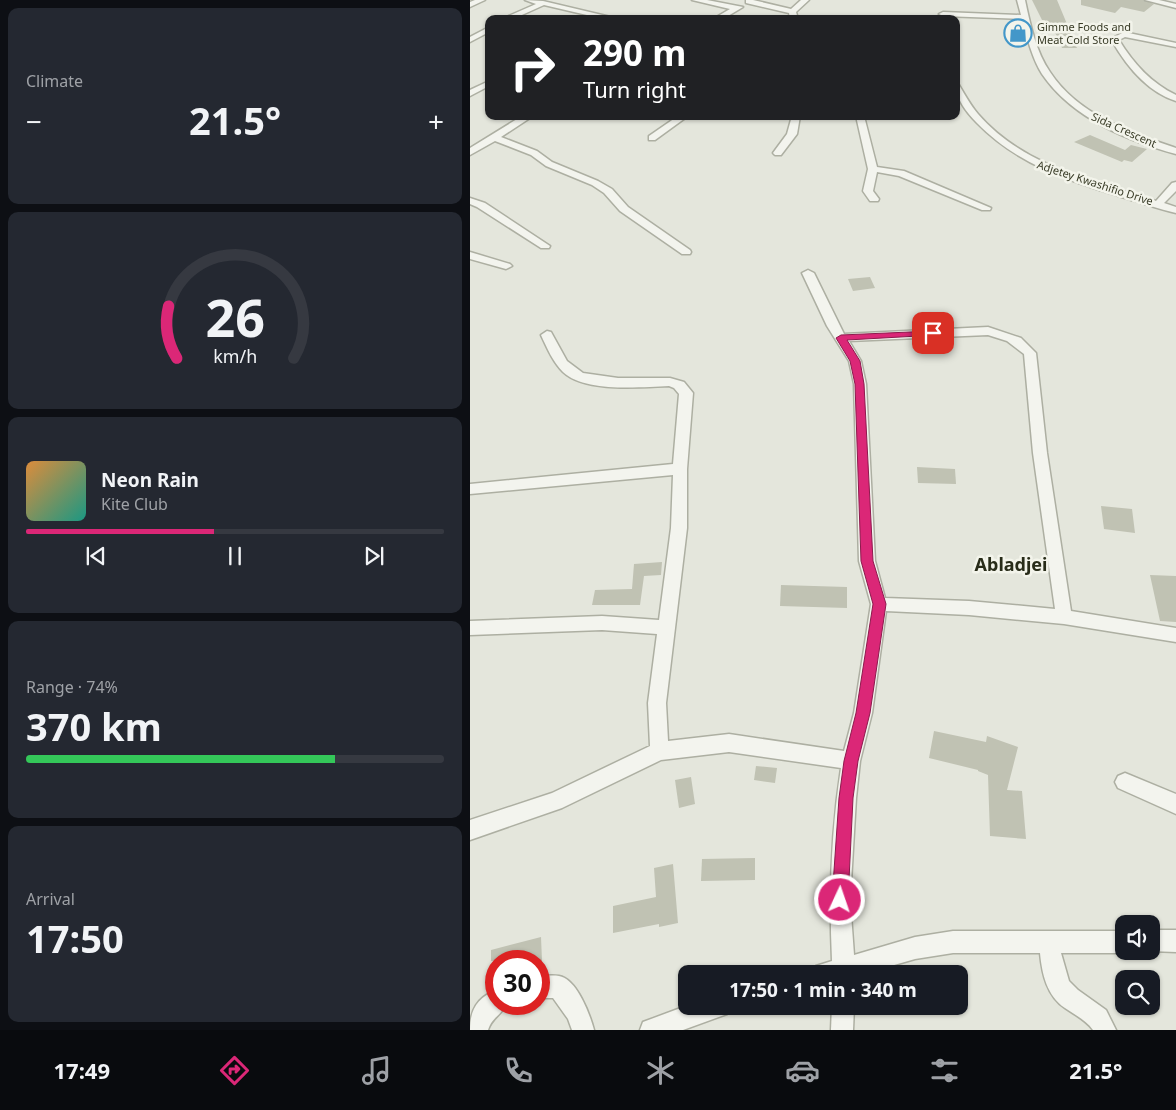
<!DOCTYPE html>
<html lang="en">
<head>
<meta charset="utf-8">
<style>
	body { margin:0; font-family:"Noto Sans",sans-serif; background:#242831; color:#f1f3f6; height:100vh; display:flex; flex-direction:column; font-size:19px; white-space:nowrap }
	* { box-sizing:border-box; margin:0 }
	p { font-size:16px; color:#9ea1a6 }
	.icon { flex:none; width:28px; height:28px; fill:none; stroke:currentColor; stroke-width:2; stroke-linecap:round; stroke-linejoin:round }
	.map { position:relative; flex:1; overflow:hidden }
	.sheet { display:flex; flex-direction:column; gap:8px; padding:8px; background:#0d0f14; width:470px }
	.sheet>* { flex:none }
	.top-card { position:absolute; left:15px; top:15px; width:475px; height:105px; border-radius:10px; box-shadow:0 1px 4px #0004; background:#202124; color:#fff; overflow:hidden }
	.buttons { position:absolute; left:645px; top:915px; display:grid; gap:10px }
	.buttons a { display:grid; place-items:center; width:45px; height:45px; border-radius:10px; background:#171b24; box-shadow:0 1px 4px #0004; font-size:25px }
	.speed { position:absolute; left:15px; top:950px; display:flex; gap:10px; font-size:25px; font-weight:700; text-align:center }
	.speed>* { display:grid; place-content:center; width:65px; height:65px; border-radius:50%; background:#171b24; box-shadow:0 1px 4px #0004; line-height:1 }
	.speed .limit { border:8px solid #d22; background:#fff; color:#111 }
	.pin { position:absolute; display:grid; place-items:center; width:42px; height:42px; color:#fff; margin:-21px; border-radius:10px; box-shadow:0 2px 8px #0006 }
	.me { position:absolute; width:55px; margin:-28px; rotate:3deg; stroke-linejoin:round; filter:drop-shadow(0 0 4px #0008) }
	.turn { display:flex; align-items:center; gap:18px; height:105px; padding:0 15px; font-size:22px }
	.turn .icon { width:65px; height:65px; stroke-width:2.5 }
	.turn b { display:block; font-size:35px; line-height:42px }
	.big { font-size:38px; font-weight:700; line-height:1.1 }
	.sheet .tile { flex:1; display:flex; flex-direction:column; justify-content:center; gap:8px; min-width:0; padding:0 18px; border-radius:10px; background:#242831 }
	.sheet .dial { align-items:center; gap:0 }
	.dial svg { height:130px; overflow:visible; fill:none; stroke:#363941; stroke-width:7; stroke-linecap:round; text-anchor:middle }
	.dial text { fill:#f1f3f6; stroke:none }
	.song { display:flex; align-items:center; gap:15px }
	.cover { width:60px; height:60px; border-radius:8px; background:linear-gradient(135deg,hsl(30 70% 55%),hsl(170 70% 35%)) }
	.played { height:5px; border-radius:2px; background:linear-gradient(90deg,#db2777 45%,#363941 45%) }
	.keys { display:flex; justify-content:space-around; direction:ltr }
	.heat { display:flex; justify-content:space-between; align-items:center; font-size:28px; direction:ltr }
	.charge { height:8px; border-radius:4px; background:linear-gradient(90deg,#34c759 74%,#363941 0) }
	.trip { position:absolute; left:208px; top:965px; width:290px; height:50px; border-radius:10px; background:#171b24; box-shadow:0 1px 4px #0004; font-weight:700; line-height:50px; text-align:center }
	.tabs { display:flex; height:80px; justify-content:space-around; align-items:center; background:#090b0e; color:#9ea1a6 }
	.tabs .icon { width:35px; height:35px }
	.tabs .selected { color:#db2777 }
	.tabs b { font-size:22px; color:#f1f3f6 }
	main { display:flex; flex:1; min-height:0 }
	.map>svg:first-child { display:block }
	.building { fill:#c0c2b3 }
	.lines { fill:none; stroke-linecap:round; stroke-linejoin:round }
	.minor-casing { stroke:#adafa2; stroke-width:3 }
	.minor { fill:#f3f4ee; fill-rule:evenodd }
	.route { fill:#db2777; stroke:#8e194d }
	.labels { text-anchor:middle; stroke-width:5; stroke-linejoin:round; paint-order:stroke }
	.far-poi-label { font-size:11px; fill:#383b26; stroke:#f3f4eb; text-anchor:start }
	.far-street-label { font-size:11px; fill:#383b26; stroke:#f3f4eb }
	.district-label { font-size:18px; font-weight:bold; fill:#282c19; stroke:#f3f4eb }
</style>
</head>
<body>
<main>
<section class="sheet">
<div class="tile"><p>Climate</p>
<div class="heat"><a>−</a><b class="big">21.5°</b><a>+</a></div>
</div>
<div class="tile dial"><svg viewBox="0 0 100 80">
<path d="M14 69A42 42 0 1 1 86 69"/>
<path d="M14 69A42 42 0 0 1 9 37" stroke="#db2777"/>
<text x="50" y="56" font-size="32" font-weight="700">26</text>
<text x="50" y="72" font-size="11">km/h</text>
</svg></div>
<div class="tile">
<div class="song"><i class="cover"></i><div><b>Neon Rain</b><p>Kite Club</p></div></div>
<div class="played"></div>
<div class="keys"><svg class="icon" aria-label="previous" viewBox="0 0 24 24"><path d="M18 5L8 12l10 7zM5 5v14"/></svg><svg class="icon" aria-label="pause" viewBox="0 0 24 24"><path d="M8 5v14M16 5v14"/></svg><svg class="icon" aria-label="next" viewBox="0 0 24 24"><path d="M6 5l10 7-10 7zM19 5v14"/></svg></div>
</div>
<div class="tile"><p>Range · 74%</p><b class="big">370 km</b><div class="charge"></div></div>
<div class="tile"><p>Arrival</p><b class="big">17:50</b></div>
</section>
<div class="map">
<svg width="706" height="1030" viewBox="0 0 706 1030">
	<rect width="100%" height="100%" fill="#e4e6dc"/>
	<g class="building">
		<path d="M562,0h25l20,48h-15l-8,-18 -6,-2 -3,-8h-3z"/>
		<path d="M611,0h62l11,4 -10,8 -23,-5 -6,6 -34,-8z"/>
		<path d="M620,135l35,15 6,-5 16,4 -15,13 -8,-2 -2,2 -48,-20z"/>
		<path d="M400,277l5,11 -22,3 -5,-12z"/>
		<path d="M447,467l38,2 1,15 -38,-1z"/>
		<path d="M631,506l31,3 3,24 -31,-4z"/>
		<path d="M192,562l-1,13 -17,1 -4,29h-48l3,-15 37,-1 2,-25z"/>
		<path d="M680,575l26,1v46l-16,-1z"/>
		<path d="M311,585l66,2v21l-67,-2z"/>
		<path d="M464,731l52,11 1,-6 31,11 -11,43 15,1 4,48 -36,-3 -2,-61 -10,-4v-1l-49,-12z"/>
		<path d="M286,766l21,2 -2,15 -21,-3z"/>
		<path d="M221,777l4,27 -16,4 -4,-28z"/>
		<path d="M285,858v22l-54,1 1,-22z"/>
		<path d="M203,864l5,59 -19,4v-3l-46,9v-27l43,-9 -2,-29z"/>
		<path d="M71,937l1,24h-51v-11z"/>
	</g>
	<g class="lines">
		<g class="minor-casing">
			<g id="minor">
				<path d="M5,0h10l-15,7v-5z"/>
				<path d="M55,0l18,1 76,18h-15l-60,-14 -31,14h-11l34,-15z"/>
				<path d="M222,0h15l36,7 -20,12h-10l17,-10z"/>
				<path d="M276,0h7l38,9 10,-9h8l-13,12 2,7h-8l-1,-6 -43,-10z"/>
				<path d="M547,0h8c5,24 11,52 25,72 28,43 80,60 126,76v6c-49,-13 -105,-37 -134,-80 -10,-16 -15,-37 -20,-55l-79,-3 -4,-2 4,-2 78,3z"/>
				<path d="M675,0h14l17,4v4z"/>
				<path d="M19,27v5l-19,10v-5z"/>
				<path d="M654,32l52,11v4l-51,-10 -6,3c14,23 32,43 57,55v6c-29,-9 -51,-37 -65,-62z"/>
				<path d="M19,81v5l-19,10v-6z"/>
				<path d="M486,85h3c6,10 12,21 19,29 45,52 115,67 178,87l16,-18 4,-1v9l-12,12 12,4v6c-17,-4 -34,-10 -51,-15 -54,-16 -107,-33 -148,-75 -10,-10 -21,-24 -21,-38z"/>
				<path d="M52,116h11l-32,21 36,14 15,11 46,19 14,8 16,18 62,43 1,2 -1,2h-8l-62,-43 -16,-18 -12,-8 -46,-19 -15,-11 -36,-14 -25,14v-7z"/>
				<path d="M208,116h10l-33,24h-6v-4z"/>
				<path d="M322,116h8l-3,18 -16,21h-6l-2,-2 14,-19z"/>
				<path d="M386,116h8l13,51 27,4 87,37 -1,2h-8l-83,-34 -22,-4 -4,19 6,8 -1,2h-8l-7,-10 5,-22z"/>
				<path d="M0,198l15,5 65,43 -1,2h-8l-64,-41 -7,-3z"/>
				<path d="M0,252l40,12 2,2 -6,3 -36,-10z"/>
				<path d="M338,270l6,3 30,61 144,-7 33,11 15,15 11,100 24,158 105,17v14l-112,-18 -95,-9 -83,-4 -14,102 -12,48 -4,37 -6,102 4,55 61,-18 38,-6h171v20h4l-4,2h-63l8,28 9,9 28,20 10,20h-23c-7,-10 -18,-15 -28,-22 -18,-12 -23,-34 -25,-55h-87l-38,6 -52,15h-50l3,-8 16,-5c-3,-65 -1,-129 9,-193l-112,-16 -68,8 -99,48 -92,32v-20l82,-27 98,-47 -2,-43 9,-69 -55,-4 -132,5v-14l132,-5 57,4 12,-92 2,-53 -203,19v-10l203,-20 6,-70 -5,-6 -5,-2c-28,1 -84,7 -106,-14 -10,-10 -16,-24 -22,-37l6,-4 4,1 16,29 16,12 35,5h52l14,4 9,11 -6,76v59l-21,175 2,38 61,-7 115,17 10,-38 17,-109 -12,-43 -5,-177 -5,-23 -22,-35 -25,-53zM518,335l19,6 17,13 9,99 22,156 -86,-8 -84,-3 -10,-37 -9,-177 -5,-23 -12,-20z"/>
				<path d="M655,773l51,21v20l-58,-26 -3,-6 3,-6z"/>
				<path d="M681,930h25v22l-26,-1h1z"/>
				<path d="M69,976c6,0 14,-1 20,0 18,3 31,39 35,54h-22l-4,-11 -15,-21h-14z"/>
				<path d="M26,990v14h10c-4,11 -14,13 -18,26h-18c0,-20 7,-32 26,-40z"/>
				<path d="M216,1006h44l-3,8 -44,16h-43l3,-8z"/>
				<path d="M362,1006h22l-1,24h-22z"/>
			</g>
		</g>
		<use href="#minor" class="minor"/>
	</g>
	<path class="route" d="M463,331h3v4l-89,5 13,21 4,23 9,177 13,43 -16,109 -12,48 -5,37 -5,102 -3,6 -5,2 -6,-2 -2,-6 7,-102 5,-37 12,-48 17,-109 -12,-43 -6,-177 -5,-23 -14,-23 5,-3z"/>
	<defs>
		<g id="shop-ring" transform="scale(1.4375)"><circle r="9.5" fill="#f3f4eb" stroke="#4397c9" stroke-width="1.5"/><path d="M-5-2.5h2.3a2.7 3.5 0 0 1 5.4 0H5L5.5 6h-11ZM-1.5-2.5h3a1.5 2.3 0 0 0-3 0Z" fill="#4397c9"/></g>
	</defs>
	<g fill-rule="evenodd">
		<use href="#shop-ring" x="548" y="33"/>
	</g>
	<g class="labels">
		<g class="far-poi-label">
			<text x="567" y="31">Gimme Foods and<tspan x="567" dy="13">Meat Cold Store</tspan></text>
		</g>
		<g class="far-street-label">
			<text transform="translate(654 130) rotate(24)" y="4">Sida Crescent</text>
			<text transform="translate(625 183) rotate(18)" y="4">Adjetey Kwashifio Drive</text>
		</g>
		<g class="district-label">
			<text x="541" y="571">Abladjei</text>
		</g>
	</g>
</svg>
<div class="buttons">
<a><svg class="icon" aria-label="sound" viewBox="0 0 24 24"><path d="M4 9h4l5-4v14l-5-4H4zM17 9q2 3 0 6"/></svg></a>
<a><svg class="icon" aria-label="search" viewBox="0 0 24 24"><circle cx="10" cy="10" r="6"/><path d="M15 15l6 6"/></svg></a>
</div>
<div class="speed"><div class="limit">30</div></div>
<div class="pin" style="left:463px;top:333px;background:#d93025"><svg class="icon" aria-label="arrive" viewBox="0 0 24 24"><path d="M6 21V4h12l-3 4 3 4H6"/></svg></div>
<svg class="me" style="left:370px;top:900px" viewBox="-20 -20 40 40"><circle r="17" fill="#db2777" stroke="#fff" stroke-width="3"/><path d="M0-11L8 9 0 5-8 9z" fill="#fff"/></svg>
<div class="trip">17:50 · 1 min · 340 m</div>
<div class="top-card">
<div class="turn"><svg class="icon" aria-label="right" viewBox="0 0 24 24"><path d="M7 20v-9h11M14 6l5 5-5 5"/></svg><div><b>290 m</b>Turn right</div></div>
</div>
</div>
</main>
<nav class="tabs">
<b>17:49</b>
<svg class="icon selected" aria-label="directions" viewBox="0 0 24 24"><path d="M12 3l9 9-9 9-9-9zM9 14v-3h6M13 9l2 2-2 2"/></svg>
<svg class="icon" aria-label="music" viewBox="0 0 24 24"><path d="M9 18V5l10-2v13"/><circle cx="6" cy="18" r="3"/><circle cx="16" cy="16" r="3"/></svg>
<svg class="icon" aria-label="phone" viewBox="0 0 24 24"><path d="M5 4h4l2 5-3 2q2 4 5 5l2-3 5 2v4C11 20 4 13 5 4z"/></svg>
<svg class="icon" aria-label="climate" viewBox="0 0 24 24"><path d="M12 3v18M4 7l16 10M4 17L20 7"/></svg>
<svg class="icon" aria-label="car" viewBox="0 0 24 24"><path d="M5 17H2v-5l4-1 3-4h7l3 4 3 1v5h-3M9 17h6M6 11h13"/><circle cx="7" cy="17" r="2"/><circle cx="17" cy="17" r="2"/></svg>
<svg class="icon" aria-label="filters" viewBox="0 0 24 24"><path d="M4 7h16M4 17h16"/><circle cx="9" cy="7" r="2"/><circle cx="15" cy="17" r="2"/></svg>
<b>21.5°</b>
</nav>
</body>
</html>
